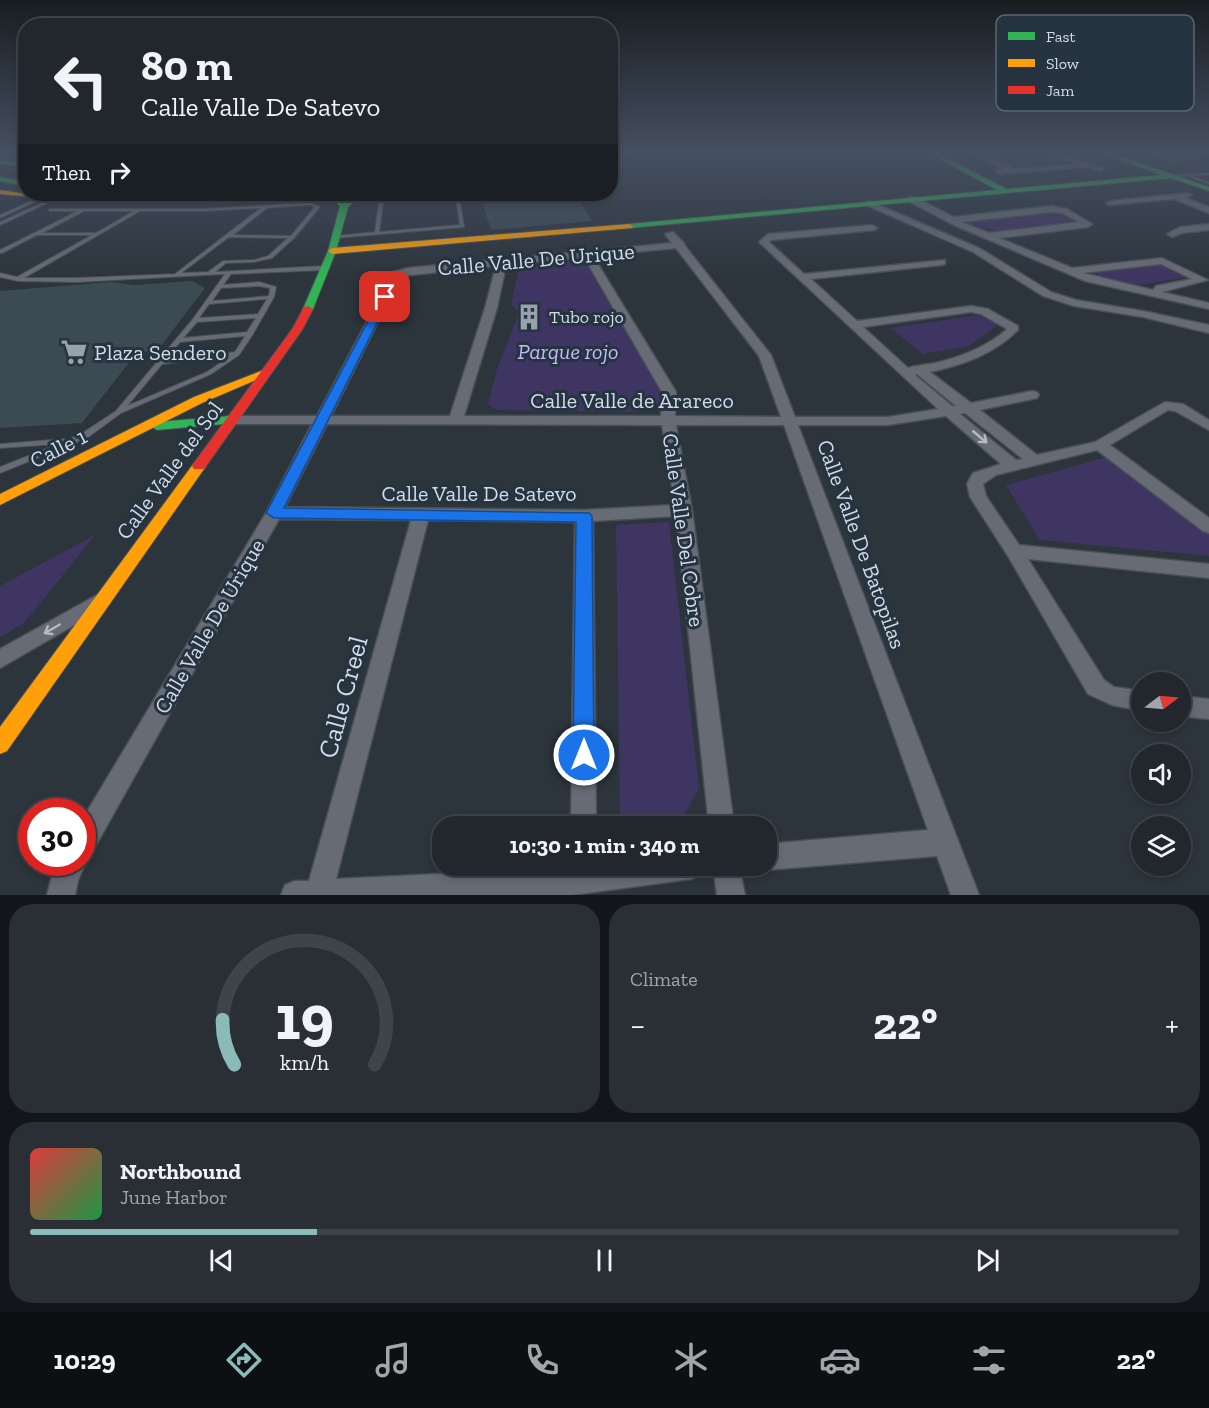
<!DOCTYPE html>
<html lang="en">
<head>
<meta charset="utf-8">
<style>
	body { margin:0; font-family:"Zilla Slab",serif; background:#292f35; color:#f1f3f6; height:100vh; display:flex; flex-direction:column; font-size:22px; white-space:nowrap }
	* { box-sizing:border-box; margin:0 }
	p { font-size:20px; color:#a2a5aa }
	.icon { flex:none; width:33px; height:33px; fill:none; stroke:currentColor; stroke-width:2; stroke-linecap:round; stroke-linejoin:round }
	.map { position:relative; height:895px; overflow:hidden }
	.panel { display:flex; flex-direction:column; gap:9px; padding:9px; background:#121519; flex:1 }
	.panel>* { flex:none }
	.top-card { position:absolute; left:18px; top:18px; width:600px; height:183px; border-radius:24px; box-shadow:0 3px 9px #0003,0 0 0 2px #3e4449; background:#21272d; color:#f1f3f6; overflow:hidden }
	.needle { width:39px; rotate:74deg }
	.controls { position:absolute; left:1131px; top:672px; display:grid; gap:12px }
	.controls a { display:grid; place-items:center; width:60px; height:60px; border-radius:50%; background:#21272d; box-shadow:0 3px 9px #0003,0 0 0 2px #3e4449; font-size:30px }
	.speed { position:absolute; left:18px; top:798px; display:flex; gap:12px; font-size:30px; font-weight:700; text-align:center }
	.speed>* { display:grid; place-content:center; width:78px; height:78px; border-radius:50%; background:#21272d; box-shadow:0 3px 9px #0003,0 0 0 2px #3e4449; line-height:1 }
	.speed .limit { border:9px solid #d22; background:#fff; color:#111 }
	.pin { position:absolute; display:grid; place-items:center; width:51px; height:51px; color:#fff; margin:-26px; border-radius:12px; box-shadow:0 3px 9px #0006 }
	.me { position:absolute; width:66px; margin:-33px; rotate:0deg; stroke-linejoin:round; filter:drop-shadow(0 0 4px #0008) }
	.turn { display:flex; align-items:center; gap:21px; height:126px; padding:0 24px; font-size:27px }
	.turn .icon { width:78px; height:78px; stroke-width:2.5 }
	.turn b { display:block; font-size:42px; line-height:51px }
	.then { display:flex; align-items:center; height:57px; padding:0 24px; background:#0003; gap:12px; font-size:22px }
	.big { font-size:45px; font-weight:800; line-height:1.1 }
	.panel .card { flex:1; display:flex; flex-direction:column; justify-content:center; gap:9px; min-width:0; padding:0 21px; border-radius:24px; background:#292f35 }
	.panel .dial { align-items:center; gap:0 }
	.dial svg { height:156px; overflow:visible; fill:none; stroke:#3e4449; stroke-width:7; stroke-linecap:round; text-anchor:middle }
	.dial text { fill:#f1f3f6; stroke:none }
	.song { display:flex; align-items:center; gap:18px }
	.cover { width:72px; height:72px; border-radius:9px; background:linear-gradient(135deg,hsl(0 70% 55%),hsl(140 70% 35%)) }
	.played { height:6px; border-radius:3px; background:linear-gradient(90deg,#8bbbb9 25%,#3e4449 25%) }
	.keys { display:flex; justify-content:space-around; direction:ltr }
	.heat { display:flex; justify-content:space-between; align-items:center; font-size:33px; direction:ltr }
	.panel .tiles { flex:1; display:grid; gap:9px; grid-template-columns:1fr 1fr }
	.card:last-child { grid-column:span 2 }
	.trip { position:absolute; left:432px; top:816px; width:345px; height:60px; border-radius:24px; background:#21272d; box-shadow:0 3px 9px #0003,0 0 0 2px #3e4449; font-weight:800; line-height:60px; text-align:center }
	.tab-bar { display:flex; height:96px; justify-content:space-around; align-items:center; background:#0d1012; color:#a2a5aa }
	.tab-bar .icon { width:42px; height:42px }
	.tab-bar .current { color:#8bbbb9 }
	.tab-bar b { font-size:27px; color:#f1f3f6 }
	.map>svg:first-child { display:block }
	.green { fill:#3f3562 }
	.building { fill:#3c4b53 }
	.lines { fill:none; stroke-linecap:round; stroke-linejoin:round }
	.lane-casing { stroke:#484f55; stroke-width:2 }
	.street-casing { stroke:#484f55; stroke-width:3 }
	.fast-casing { stroke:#484f55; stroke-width:2 }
	.slow-casing { stroke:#484f55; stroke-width:2 }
	.jam-casing { stroke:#484f55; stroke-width:2 }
	.lane { fill:#676b76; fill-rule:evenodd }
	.street { fill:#676b76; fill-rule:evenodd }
	.fast { fill:#30b455; fill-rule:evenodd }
	.slow { fill:#ff9f0a; fill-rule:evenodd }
	.jam { fill:#e5322d; fill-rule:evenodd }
	.oneway { stroke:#b3bac4 }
	.route { fill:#1a73e8; stroke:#114b97; stroke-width:1.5 }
	.labels { text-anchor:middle; stroke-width:6; stroke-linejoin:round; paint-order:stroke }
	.far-poi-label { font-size:18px; fill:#d3dce5; stroke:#263442; text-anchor:start }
	.street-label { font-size:22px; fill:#d3dce5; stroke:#263442 }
	.park-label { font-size:22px; font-style:italic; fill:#c4b8f6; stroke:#263442 }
	.poi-label { font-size:22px; fill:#d3dce5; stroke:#263442; text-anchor:start }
	.near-street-label { font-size:27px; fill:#d3dce5; stroke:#263442 }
	.key { fill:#263442; stroke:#5a6673; stroke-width:1.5 }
	.key-label { font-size:16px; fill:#d3dce5 }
</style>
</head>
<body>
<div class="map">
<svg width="1209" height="895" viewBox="0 0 1209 895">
	<rect width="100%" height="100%" fill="#2c343c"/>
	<g class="green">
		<path d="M1051,156l16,6 -57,4 -13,-5z"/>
		<path d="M1056,212l21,10 -80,9 -28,-7v-3z"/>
		<path d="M585,259l74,129 2,20 -25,4 -140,-2 -8,-6 9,-35 22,-56 -8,-9 8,-36 5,-3z"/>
		<path d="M1159,264l11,2 19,11 -50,8 -40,-9 -2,-4z"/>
		<path d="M978,315l20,10 -29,21 -46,8 -32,-26z"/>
		<path d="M1107,457l102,77v22l-169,-16 -34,-55z"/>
		<path d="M669,522l30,267 -21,37h-58l-4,-301z"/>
		<path d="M95,535l-71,88 -24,14v-51z"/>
	</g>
	<g class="building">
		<path d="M534,194h41l17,27 -101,9 -8,-26 19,-8z"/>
		<path d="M192,281l13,7 -45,59 -26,9 -52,67 -82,5v-137l111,-9 24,3z"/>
	</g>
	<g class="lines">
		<g class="lane-casing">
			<g id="lane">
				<path d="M1209,173v2l-16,1 16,6v2l-17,-6v-2l-20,1 -2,-1 2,-1z"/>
				<path d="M399,194h4l-20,9 -4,29 81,-7 -5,-31h4l1,5 16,-5h4l-20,8 4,25 -128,11 -2,-1 2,-1 39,-4 4,-30z"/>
				<path d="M426,194h14c-3,2 -11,2 -14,0z"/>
				<path d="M40,197l3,1 -43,20v-3z"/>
				<path d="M53,198l3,1 -56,26v-3z"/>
				<path d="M309,203l11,4 -26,31 -22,20 -18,4 -28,1 -11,9 109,-6 3,2 -3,2 -93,4 -8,11 36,-3 17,5 -2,10 -21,37 -14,21 -28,19 -90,39 -34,25 -87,35v-6l58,-23 -58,4v-4l64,-5 3,1 14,-6 35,-23 77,-92 32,-45 -148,8 -59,-1 -18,-4v-4l17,4 75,-42h-55l-35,18h-2v-3l78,-39h-29v-2h154zM309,205l6,2 -24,29 -58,-1 34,-27zM261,208l-86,66 -98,4h-53l116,-67h63zM84,211h50l-38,22h-54zM229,237l59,1 -20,18 -14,4 -31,1 -15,11 -27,1zM259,286l11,2 -1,8 -57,5 9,-13zM267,299l-9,15 -59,4 10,-14zM256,318l-9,14 -64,6 14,-16zM245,336l-10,16 -70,8 15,-18zM229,357l-22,15 -80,34 35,-42z"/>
			</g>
		</g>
		<g class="street-casing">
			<g id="street">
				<path d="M970,152h9l36,17 62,-5 -31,-12h10l49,17 -4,2 -13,-4 -89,7 -4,-2 1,-2 8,-1z"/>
				<path d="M1147,152l19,3 43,-3v3l-33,3 3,2 -4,2z"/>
				<path d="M1188,193l4,2 -6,3 23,9v6l-35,-14 -64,6 -4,-2 4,-2z"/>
				<path d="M908,197h6l40,20 98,-11 15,3 25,15 -4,3 -89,11 73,30 90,-10 46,22 -46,12 47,11v6l-124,-28 -131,-56 -46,-24zM1052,212l10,1 17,9 -90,11 -28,-11zM1161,264l31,15 -36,7 -3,4 -70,-17z"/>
				<path d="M869,201l110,47 72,44 25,8 67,11 66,14v8l-66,-16 -69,-11 -31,-10 -70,-44 -107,-47 -1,-2z"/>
				<path d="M1209,224v6l-27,3 -10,4 -5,-3 13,-7z"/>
				<path d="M872,225l5,3 -2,2 -104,10 -2,2 35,32 141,-14v4l-4,1 -130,14 46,42 114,-15 17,3 30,17v4c-24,24 -55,35 -88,42l41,31 61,-12 5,1 2,3 -2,3 -57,12 57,45 58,-13 70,-40 18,2 26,16v10l-34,-19 -7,-1 -58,35 99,73v15l-6,-2 -106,-81 -101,25 -13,9 3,12 33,49 190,19v14l-181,-19 76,121 10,7 28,4v20l-30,-6 -24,-11 -80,-138 -38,-59 -3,-13 6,-11 28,-9 -55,-48 -58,9h-90l181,470h-28l-14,-39 -171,14 -9,-4h9v-22l162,-14 -144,-405h-108l16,85 42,316h-25l-33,-310 -83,5 3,305h-25l4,-304 -147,-2 -92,359 263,-13h105l-4,9 -9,4 -119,16h-291l4,-10 10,-4h14l102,-361 -132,-1 -188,335 -7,3 2,5 -8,18 -3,15h-28l5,-19 6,-14h24v-42l184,-307 46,-89h-82l-7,-4 7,-4h87l76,-144 15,-4 264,-25 -7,-9 8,-2 11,11 1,3 86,109 24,62h93l50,-8 -179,-167 9,-8zM676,248l83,108 22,61 -106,-1 1,-24 -83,-136zM584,257l78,135 -1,24h-197l33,-108 9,-43zM496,266l-11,42 -35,108h-119l70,-140zM971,312l10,2 26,15c-20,18 -46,28 -72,34 -9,2 -19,2 -27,5l-45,-41zM917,374l39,32h-4l-37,-31zM965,413l58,46 -7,1 -56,-46zM327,424l335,1 13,80 -91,5 -299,-3z"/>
				<path d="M97,595l7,3 3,5 -3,5 -104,60v-19z"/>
				<path d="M1180,696l29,3v20l-29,-3z"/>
				<path d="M713,866h26l6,29h-28z"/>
			</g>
		</g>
		<g class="fast-casing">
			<g id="fast">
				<path d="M927,152h8l72,37 154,-14 -63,-23h10l101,35v4l-38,-13 -542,50 -4,-2 4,-2 368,-34z"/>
				<path d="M0,159l26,5v4l-26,-5z"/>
				<path d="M0,177l26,5v4l-26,-5z"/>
				<path d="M149,194l92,2 4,2 -4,2 -89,-4z"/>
				<path d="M312,194l24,1 8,7 11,-8h8l-15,13 -12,44 -23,58 -5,3 -5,-3 25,-58 12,-45 -6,-7z"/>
				<path d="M230,416l6,4 -1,3 -78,7 -6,-4 6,-4z"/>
			</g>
		</g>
		<g class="slow-casing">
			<g id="slow">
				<path d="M0,190l26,4 88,4 194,-4 -4,2c-102,6 -202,9 -304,-2z"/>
				<path d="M629,224l4,2 -1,2 -300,26 -4,-3 4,-3z"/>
				<path d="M266,369l4,1 2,2 -2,2 -68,29 -202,102v-11l194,-97z"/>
				<path d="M199,462l5,1 2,3 -2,3 -197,282 -7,3v-27l194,-264z"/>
			</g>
		</g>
		<g class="jam-casing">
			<path id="jam" d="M308,306l5,3 -11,21 -98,139h-10l-2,-3 2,-3 99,-135 11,-21z"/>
		</g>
		<use href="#lane" class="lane"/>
		<use href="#street" class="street"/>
		<use href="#fast" class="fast"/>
		<use href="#slow" class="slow"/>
		<use href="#jam" class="jam"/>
	</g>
	<defs><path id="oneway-shaft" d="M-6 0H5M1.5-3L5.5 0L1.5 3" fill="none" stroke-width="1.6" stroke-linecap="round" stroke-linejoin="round" transform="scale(1.5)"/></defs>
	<g class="oneway">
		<use href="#oneway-shaft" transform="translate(980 437) rotate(40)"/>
		<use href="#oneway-shaft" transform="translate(52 629) rotate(150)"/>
	</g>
	<linearGradient id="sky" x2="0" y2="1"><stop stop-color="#181d21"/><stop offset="0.55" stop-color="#455061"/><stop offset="1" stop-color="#455061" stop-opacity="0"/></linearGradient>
	<rect width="1209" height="277" fill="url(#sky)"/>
	<path class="route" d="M382,295l8,2 -106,211 305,5 3,3 2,239 -3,7 -7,3 -8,-3 -3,-7 3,-233 -302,-4 -8,-5z"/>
	<defs>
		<g id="building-bare" transform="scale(2.07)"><path d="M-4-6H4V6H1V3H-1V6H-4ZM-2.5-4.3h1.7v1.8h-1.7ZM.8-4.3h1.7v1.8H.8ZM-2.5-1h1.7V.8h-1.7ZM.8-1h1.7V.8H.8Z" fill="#99a1aa" stroke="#263442" stroke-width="2.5" paint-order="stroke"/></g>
		<g id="supermarket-bare" transform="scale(2.07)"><path d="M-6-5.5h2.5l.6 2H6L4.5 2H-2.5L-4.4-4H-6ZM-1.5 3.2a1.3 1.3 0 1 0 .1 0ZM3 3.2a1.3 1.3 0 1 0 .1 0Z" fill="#99a1aa" stroke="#263442" stroke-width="2.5" paint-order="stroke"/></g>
	</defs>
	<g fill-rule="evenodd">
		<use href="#building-bare" x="529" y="317"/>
		<use href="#supermarket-bare" x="74" y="352"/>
	</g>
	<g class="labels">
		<g class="far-poi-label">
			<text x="549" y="323">Tubo rojo</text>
		</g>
		<g class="street-label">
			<text transform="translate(536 259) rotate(-5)" y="8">Calle Valle De Urique</text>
			<text x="632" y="408">Calle Valle de Arareco</text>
			<text transform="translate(58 448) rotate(-27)" y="8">Calle 1</text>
			<text transform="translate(169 470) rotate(-54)" y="8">Calle Valle del Sol</text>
			<text x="479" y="501">Calle Valle De Satevo</text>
			<text transform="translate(684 530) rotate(82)" y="8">Calle Valle Del Cobre</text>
			<text transform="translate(862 544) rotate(70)" y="8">Calle Valle De Batopilas</text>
			<text transform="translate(209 626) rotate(-60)" y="8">Calle Valle De Urique</text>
		</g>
		<g class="park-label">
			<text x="568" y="359">Parque rojo</text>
		</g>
		<g class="poi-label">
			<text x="94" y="360">Plaza Sendero</text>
		</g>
		<g class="near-street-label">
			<text transform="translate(343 697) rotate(-75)" y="9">Calle Creel</text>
		</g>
	</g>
	<rect x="996" y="15" width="198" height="96" rx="9" class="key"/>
	<rect x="1008" y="32" width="27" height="8" fill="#30b455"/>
	<rect x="1008" y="59" width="27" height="8" fill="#ff9f0a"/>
	<rect x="1008" y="86" width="27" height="8" fill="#e5322d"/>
	<g class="key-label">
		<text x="1046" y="42">Fast</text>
		<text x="1046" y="69">Slow</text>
		<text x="1046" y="96">Jam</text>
	</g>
</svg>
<div class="controls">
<a><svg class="needle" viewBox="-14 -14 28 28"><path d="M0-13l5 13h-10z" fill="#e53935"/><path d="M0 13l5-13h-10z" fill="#a2a5aa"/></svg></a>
<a><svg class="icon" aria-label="sound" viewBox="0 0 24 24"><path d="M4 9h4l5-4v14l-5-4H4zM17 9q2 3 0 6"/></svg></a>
<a><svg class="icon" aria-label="layers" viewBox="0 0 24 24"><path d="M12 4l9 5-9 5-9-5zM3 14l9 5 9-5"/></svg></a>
</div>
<div class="speed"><div class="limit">30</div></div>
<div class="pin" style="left:385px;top:297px;background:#d93025"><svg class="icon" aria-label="arrive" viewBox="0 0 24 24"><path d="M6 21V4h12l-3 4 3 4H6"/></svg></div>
<svg class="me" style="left:584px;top:755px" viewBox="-20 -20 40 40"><circle r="17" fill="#1a73e8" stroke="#fff" stroke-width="3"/><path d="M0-11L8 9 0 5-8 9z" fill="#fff"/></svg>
<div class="trip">10:30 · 1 min · 340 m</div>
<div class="top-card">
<div class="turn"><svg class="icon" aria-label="left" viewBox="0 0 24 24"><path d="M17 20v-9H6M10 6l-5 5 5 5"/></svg><div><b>80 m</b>Calle Valle De Satevo</div></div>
<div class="then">Then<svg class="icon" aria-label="right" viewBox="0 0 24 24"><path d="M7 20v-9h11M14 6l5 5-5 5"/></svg></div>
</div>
</div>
<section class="panel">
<div class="tiles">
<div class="card dial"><svg viewBox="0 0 100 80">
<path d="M14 69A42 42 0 1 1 86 69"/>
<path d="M14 69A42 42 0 0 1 8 46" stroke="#8bbbb9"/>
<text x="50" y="56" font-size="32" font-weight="700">19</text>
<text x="50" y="72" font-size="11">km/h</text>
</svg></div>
<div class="card"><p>Climate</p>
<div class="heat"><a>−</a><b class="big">22°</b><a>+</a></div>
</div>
<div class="card">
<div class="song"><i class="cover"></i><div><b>Northbound</b><p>June Harbor</p></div></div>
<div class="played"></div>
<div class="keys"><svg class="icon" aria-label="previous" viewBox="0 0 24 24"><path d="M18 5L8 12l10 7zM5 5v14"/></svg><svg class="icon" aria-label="pause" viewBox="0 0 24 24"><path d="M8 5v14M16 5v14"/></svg><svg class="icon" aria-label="next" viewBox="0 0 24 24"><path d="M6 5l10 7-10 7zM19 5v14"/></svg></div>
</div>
</div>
</section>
<nav class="tab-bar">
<b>10:29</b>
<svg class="icon current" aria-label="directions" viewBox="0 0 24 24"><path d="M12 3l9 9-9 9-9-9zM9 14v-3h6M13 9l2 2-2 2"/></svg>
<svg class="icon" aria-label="music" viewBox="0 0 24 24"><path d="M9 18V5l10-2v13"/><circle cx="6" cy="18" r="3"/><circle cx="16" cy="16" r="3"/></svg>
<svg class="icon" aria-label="phone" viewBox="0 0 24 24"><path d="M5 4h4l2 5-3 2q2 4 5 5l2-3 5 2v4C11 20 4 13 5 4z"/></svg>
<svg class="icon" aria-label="climate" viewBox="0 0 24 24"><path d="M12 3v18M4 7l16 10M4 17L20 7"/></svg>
<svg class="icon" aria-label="car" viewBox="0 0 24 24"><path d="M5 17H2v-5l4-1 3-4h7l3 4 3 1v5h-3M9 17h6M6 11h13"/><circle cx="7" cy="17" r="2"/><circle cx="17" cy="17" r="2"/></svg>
<svg class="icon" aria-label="filters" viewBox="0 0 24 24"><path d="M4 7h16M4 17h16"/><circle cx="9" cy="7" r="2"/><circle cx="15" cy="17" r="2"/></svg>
<b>22°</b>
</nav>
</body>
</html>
